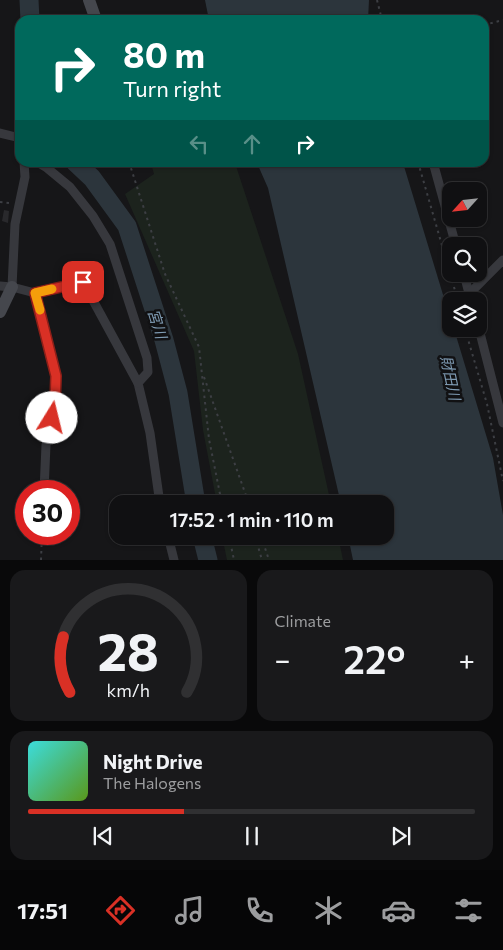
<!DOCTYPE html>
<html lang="en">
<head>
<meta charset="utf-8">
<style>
	body { margin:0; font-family:Commissioner,"Noto Sans JP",sans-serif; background:#19191b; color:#f1f3f6; height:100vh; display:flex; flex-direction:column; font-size:19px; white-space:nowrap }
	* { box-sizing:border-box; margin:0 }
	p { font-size:16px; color:#9c9d9f }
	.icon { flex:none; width:28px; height:28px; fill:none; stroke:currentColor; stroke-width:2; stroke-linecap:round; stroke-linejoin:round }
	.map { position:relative; height:560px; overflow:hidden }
	.side { display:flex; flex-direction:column; gap:10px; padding:10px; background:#09090a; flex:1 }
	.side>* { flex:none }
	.top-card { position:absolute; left:15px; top:15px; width:474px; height:152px; border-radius:15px; box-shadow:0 1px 4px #0004,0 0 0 1px #303032; background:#00695c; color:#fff; overflow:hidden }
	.needle { width:32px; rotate:243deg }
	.tools { position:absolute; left:442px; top:182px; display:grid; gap:10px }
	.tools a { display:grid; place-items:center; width:45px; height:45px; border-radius:10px; background:#101012; box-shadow:0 1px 4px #0004,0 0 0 1px #303032; font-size:25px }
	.speed { position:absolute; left:15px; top:480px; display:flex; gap:10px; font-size:25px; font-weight:700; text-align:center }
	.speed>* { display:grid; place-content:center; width:65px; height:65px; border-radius:50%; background:#101012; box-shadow:0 1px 4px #0004,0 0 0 1px #303032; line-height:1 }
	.speed .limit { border:8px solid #d22; background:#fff; color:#111 }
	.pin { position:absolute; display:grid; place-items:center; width:42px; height:42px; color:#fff; margin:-21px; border-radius:10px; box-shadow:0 2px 8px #0006 }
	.me { position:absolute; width:55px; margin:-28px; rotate:9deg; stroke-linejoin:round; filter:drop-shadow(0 0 4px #0008) }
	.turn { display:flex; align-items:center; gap:18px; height:105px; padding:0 25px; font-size:22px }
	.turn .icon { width:65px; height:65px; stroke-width:2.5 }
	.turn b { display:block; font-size:35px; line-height:42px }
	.lanes { display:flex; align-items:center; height:48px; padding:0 25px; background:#0003; justify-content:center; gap:25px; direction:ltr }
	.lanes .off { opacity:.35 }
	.big { font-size:38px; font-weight:600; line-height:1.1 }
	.side .card { flex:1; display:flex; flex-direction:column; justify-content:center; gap:8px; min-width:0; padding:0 18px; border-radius:15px; background:#19191b }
	.side .dial { align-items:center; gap:0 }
	.dial svg { height:130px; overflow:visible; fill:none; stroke:#303032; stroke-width:7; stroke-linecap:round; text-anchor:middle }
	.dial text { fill:#f1f3f6; stroke:none }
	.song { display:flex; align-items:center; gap:15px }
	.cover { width:60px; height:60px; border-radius:8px; background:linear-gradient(135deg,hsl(180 70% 55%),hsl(90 70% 35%)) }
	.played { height:5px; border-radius:2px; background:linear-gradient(90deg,#d93025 35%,#303032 35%) }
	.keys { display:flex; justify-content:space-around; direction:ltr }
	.heat { display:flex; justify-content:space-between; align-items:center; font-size:28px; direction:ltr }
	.side .tiles { flex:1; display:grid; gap:10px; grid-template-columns:1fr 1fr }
	.card:last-child { grid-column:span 2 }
	.trip { position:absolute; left:109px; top:495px; width:285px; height:50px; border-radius:15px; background:#101012; box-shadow:0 1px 4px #0004,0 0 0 1px #303032; font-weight:600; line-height:50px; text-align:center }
	.menu { display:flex; height:80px; justify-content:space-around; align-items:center; background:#060607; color:#9c9d9f }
	.menu .icon { width:35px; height:35px }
	.menu .active { color:#d93025 }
	.menu b { font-size:22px; color:#f1f3f6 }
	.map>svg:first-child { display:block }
	.green { fill:#1c231d }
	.water { fill:#2c353c }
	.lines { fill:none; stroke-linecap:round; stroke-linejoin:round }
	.river { stroke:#2c353c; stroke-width:19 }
	.building { fill:#29292c }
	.path { stroke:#3d3f44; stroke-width:2; stroke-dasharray:2.5 4; stroke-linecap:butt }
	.street { stroke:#37383d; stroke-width:9 }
	.secondary { stroke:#45474d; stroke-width:12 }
	.route-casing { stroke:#8d1f18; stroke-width:12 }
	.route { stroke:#d93025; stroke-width:9 }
	.slow { stroke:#f59e0b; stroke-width:9 }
	.labels { text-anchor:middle; stroke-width:5; stroke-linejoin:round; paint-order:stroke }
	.water-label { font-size:15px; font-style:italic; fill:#7f9bb3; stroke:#111113 }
</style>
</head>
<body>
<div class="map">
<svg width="503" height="560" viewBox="0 0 503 560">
	<rect width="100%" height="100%" fill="#161618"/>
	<g class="green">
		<path d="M151,163h84l63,191 33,150h-114l-14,-74 -9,-79 -69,-157 29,-20z"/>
		<path d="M222,536h116l5,24h-116z"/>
	</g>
	<g class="water">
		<path d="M205,0h164l-1,20h-159z"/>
		<path d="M257,163h146l48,158v8h3l39,129 10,57v45h-150l-5,-24h37v-32h-44l-73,-316z"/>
	</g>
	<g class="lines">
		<g class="river">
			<path d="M29,0l1,20"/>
			<path d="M75,162l17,16 35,48 37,114 14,53 18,111"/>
			<path d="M202,536l6,24"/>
		</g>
	</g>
	<path class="building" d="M4,210l5,1 -1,12 -6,-2z"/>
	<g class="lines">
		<g class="path">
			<path d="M377,0l5,20"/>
			<path d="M484,25l19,-5"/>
			<path d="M129,162l36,112 34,73 10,92 13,65"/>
			<path d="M418,162l40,139"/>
			<path d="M0,202l10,1"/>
			<path d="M465,329l22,75 16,77"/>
			<path d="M204,377l45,127"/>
			<path d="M229,536l5,24"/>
			<path d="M255,536l7,24"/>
			<path d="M261,536l8,24"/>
			<path d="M41,560l1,-26"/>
		</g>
		<g class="street">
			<path d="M0,133l20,5"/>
			<path d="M37,162l10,6 23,19 23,29 17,28 37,114 1,14 -10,11 12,50 10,71"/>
			<path d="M433,162l23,84"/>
			<path d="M464,274l7,27"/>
			<path d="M0,286l12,1 23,6 21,83 -1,28 -9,41 -2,46"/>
			<path d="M12,287l3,-63 10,-47 -1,-15"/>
			<path d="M35,293l48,-11 55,101"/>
			<path d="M469,294l34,-34"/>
			<path d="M479,329l24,94"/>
			<path d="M168,536l6,24"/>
		</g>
		<g class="secondary">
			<path d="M89,0l7,20"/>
			<path d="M0,312l12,-25"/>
		</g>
	</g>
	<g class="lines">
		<g class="route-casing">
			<path id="route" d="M52,418l3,-14 1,-28 -21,-83 48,-11"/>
		</g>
		<use href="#route" class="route"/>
		<path class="slow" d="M40,310l-5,-17 17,-4"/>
	</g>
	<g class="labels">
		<g class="water-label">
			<text transform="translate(157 324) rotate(73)" y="5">宮川</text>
			<text transform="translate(450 378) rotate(78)" y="5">財田川</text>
		</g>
	</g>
</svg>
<div class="tools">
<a><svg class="needle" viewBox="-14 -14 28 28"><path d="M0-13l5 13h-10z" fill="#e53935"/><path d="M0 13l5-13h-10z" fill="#9c9d9f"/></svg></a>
<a><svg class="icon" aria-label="search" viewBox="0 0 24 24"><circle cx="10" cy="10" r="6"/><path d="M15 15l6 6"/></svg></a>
<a><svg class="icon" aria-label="layers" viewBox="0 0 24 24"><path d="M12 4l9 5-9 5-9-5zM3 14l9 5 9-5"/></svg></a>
</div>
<div class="speed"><div class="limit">30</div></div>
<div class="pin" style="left:83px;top:282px;background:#d93025"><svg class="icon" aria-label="arrive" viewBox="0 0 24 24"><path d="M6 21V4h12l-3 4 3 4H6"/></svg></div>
<svg class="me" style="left:52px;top:418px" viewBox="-20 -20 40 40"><circle r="19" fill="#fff"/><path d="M0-13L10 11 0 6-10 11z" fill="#d93025"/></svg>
<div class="trip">17:52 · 1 min · 110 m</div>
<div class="top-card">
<div class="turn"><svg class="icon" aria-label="right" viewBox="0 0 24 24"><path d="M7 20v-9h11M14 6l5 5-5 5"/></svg><div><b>80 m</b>Turn right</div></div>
<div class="lanes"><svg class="icon off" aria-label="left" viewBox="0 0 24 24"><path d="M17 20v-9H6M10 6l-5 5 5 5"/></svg><svg class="icon off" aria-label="ahead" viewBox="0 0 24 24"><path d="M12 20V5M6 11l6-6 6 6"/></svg><svg class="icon" aria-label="right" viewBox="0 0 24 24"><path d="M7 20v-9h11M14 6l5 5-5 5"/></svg></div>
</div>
</div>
<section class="side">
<div class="tiles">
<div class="card dial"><svg viewBox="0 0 100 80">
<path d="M14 69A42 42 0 1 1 86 69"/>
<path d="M14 69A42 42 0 0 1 10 35" stroke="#d93025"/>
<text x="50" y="56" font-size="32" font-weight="700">28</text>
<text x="50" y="72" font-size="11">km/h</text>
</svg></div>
<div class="card"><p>Climate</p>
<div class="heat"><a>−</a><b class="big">22°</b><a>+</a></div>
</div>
<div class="card">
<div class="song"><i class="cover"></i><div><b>Night Drive</b><p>The Halogens</p></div></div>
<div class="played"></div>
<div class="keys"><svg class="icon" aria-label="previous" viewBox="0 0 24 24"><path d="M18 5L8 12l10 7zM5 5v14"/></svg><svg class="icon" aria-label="pause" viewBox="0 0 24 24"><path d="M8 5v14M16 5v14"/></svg><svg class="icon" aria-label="next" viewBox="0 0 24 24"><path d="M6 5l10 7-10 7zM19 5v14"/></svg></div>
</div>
</div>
</section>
<nav class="menu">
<b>17:51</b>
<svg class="icon active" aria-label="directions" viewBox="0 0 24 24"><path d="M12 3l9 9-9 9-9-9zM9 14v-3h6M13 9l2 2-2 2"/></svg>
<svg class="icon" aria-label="music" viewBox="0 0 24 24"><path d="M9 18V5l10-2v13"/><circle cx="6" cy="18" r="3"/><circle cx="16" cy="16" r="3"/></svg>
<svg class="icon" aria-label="phone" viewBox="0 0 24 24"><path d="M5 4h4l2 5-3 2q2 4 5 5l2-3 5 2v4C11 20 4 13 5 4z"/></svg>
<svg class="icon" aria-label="climate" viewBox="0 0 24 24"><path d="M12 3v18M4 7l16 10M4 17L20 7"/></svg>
<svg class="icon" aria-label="car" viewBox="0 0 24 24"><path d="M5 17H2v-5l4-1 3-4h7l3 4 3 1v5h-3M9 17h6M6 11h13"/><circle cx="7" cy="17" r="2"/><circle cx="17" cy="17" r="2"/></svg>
<svg class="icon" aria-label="filters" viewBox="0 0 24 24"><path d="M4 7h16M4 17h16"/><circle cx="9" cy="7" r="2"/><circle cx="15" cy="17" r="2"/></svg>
</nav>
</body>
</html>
